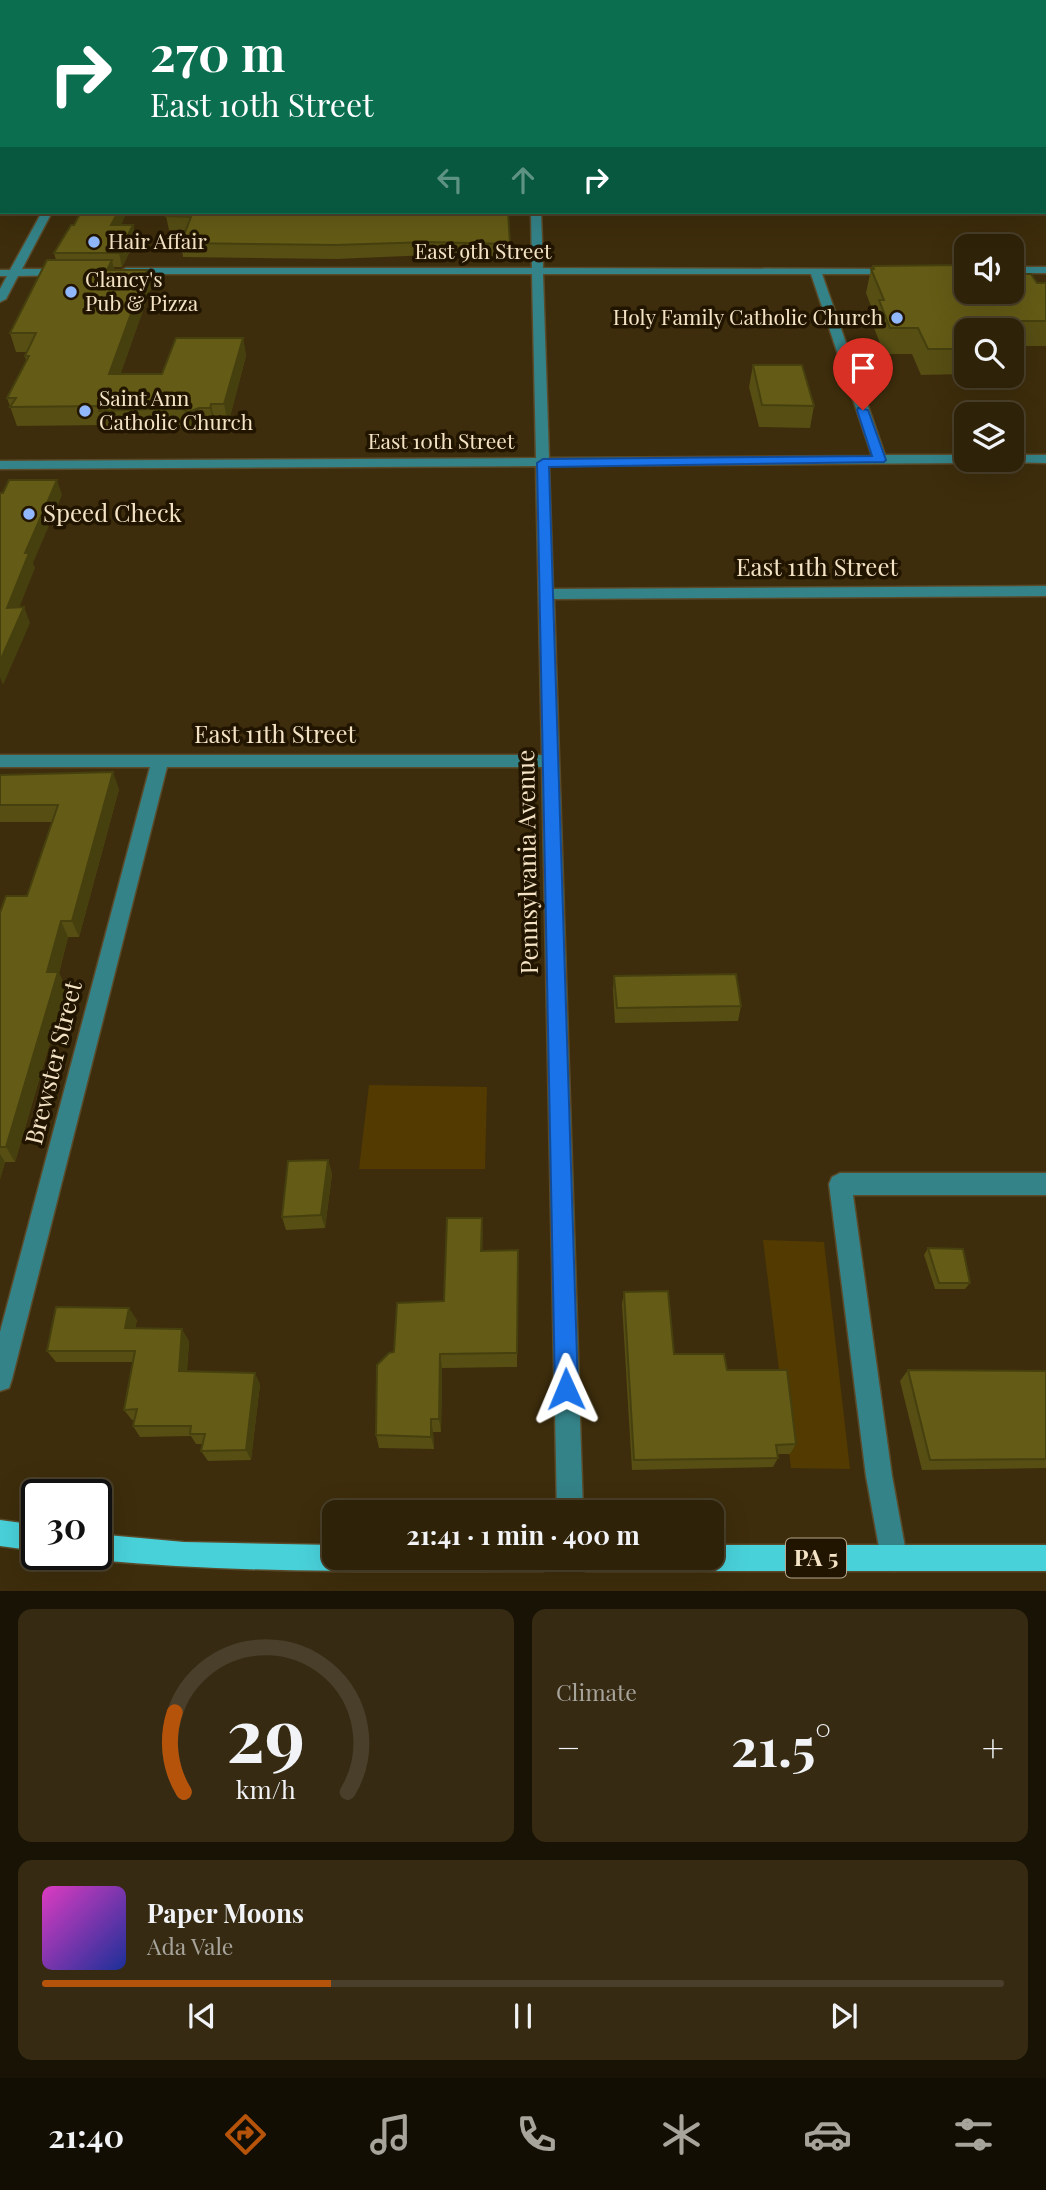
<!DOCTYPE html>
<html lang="en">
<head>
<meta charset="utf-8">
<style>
	body { margin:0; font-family:"Playfair Display",serif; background:#362a12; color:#f1f3f6; height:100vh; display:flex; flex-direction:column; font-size:26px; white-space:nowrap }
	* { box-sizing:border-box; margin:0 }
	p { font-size:23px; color:#a7a49c }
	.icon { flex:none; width:38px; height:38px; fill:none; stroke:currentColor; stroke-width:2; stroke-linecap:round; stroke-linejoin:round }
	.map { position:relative; height:1591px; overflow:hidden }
	.sheet { display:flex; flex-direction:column; gap:18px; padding:18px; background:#191305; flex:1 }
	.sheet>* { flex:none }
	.guide { position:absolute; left:0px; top:0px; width:1046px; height:214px; box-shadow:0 7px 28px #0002,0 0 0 2px #493f2a; background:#0b6e4f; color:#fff; overflow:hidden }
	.tools { position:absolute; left:954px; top:234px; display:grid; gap:14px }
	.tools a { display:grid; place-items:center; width:70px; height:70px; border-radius:14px; background:#2e2209; box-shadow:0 7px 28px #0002,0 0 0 2px #493f2a; font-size:35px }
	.speed { position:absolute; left:21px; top:1479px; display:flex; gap:14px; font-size:35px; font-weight:700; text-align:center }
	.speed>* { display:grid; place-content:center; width:91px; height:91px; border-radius:50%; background:#2e2209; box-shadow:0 7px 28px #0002,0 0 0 2px #493f2a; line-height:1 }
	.speed .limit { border:4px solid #111; border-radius:10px; background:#fff; color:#111 }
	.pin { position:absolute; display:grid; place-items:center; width:60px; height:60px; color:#fff; margin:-72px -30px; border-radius:50% 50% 50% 0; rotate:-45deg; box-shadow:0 0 7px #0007 }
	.pin .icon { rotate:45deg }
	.me { position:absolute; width:77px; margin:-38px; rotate:359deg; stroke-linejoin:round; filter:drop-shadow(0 0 5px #0008) }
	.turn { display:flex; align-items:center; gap:24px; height:147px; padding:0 35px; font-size:32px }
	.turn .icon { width:91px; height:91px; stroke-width:2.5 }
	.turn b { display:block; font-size:49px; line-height:60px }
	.lanes { display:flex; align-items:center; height:66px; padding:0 35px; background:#0003; justify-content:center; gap:35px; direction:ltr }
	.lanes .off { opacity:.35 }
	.big { font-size:52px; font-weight:700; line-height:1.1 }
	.sheet .card { flex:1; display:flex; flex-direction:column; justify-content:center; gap:10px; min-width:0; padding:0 24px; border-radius:14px; background:#362a12 }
	.sheet .dial { align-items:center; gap:0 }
	.dial svg { height:182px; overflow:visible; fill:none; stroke:#493f2a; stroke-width:7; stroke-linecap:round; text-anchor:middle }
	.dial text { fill:#f1f3f6; stroke:none }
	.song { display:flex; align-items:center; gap:21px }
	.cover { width:84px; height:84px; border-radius:10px; background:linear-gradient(135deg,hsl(310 70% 55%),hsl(230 70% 35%)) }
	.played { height:7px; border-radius:4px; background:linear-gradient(90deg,#b45309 30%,#493f2a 30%) }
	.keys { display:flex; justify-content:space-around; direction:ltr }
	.heat { display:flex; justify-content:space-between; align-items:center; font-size:38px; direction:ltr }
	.sheet .tiles { flex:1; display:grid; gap:18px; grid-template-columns:1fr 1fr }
	.card:last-child { grid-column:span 2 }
	.trip { position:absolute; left:322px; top:1500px; width:402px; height:70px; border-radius:14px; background:#2e2209; box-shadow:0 7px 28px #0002,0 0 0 2px #493f2a; font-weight:700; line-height:70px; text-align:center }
	.menu { display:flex; height:112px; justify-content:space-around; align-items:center; background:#120e04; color:#a7a49c }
	.menu .icon { width:49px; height:49px }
	.menu .selected { color:#b45309 }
	.menu b { font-size:32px; color:#f1f3f6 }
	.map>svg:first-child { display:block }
	.green { fill:#523a00 }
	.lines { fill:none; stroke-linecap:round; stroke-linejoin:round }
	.minor-casing { stroke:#5a4a2a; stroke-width:3 }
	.major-casing { stroke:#5a4a2a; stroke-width:3 }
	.minor { fill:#348388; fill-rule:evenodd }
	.major { fill:#49d1da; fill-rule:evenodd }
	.wall { fill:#564e13 }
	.shaded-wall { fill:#46400f }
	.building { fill:#645b16; stroke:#46400f; stroke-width:2 }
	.route { fill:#1a73e8; stroke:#114b97; stroke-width:2 }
	.poi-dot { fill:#91b8fd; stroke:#211500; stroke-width:2.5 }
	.labels { text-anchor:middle; stroke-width:7; stroke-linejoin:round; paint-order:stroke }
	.far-poi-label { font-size:21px; fill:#f4e3c5; stroke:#211500; text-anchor:start }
	.far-street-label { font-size:21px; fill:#f4e3c5; stroke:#211500 }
	.shield { fill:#211500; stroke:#b5a58a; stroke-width:2 }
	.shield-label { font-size:23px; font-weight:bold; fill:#f4e3c5 }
	.poi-label { font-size:24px; fill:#f4e3c5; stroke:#211500; text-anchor:start }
	.street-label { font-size:24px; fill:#f4e3c5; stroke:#211500 }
</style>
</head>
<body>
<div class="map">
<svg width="1046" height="1592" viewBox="0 0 1046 1592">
	<rect width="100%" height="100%" fill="#3d2d0c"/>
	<g class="green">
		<path d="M369,1085l118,2 -2,82h-126z"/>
		<path d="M763,1240l61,2 26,227 -59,-1z"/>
	</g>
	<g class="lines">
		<g class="minor-casing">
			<g id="minor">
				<path d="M162,0h8l-9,2z"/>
				<path d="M923,0h8l1,2h-8z"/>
				<rect x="1045" y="44" width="1" height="4"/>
				<rect x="0" y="46" width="2" height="4"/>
				<rect x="1045" y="105" width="1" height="6"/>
				<rect x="0" y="140" width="2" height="6"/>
				<rect x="1045" y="173" width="1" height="8"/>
				<path d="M42,212h10l-30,57h41l6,3 -6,3 -45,1 -12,23 -6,3v-13l7,-13h-7v-6h10z"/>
				<path d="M531,212h10l2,56 353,1v4l-4,1h-70l63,181h81v5h6l-6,3 -417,3 4,123 493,-3v10l-492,3 29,913h-26l-15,-745h-375l-155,612 -3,9 -9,3v-59l150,-565h-150v-12h542l-6,-289 -536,3v-8l536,-3 -4,-184h-406l-6,-3 6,-3h406zM543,274h268l61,182 -323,2z"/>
				<rect x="1012" y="267" width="34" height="6"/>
				<path d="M1012,455h34v8l-39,-1 5,-2z"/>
				<path d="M840,1173h206v22h-193l39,281 15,82 -3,10 -10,3 -10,-3 -3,-10 -15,-82 -37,-292 3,-7z"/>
			</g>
		</g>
		<g class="major-casing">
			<g id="major">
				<path d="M0,1520l37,5v26l-37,-5z"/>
				<path d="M96,1534l88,8 150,3v13h222l-3,10 -10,3c-149,0 -298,3 -447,-11l-10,-6h10z"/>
				<path d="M712,1545h334v26h-460l-10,-3 -3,-10h139z"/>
			</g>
		</g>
		<use href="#minor" class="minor"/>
		<use href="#major" class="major"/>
	</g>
	<g class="wall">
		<path d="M6,0h116l-1,2h-115z"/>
		<path d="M254,0h92l5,2h-97z"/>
		<path d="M952,0h94v38h-1v-36h-92z"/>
		<path d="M2,79v24h-2v-22z"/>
		<rect x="0" y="157" width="2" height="38"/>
		<path d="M168,212l342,32v14l-80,-3 -94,4 -153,-2 -2,-14 5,-13h-17l-3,-14z"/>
		<path d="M121,225h12l3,14 -14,28h-8v3l37,18 -31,86h42l81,-36 3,18 -18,68h-13l-1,3h-11l-10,4 -8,-3 -81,2 -1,-5 -86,1 -10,-28 19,-37 -1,-5 2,-4h-11l-6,-19 46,-73 -2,-7z"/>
		<path d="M873,266l148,8 16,9h9v63h-34l2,2 -2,7v-24h-46v43l-45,1 -9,-21h-28l-11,-29 2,-8 -9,-24 5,-24h1z"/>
		<path d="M753,365l61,41 -4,22 -51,-1 -10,-40z"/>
		<path d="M0,775l119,14 -40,148h-11l-9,36 7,15 -51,174h-10l-5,17v-266l27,-17 26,-74h-53z"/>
		<path d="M614,976l127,30 -3,15 -123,2 -2,-32z"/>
		<path d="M328,1160l4,14 -7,54 -39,2 -4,-13z"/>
		<path d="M482,1218v33l36,-1 -1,117 -75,1 -1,64h-8l1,17 -55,-1 -3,-13 18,-83 50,-51z"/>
		<path d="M928,1248l42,35 -5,6h-30l-11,-34z"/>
		<path d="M624,1292l50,62 53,16 69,74 -6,10h-13l1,4 -5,9 -141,3 -10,-166z"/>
		<path d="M137,1320l-2,8 54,13 -2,30 73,13 -9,76 -43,1 -7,-10 2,-7h-7l-5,-8 -51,1 -7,-11 1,-6h-2l-8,-10 9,-48h-77l-9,-11z"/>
		<path d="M908,1370l138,1v97l-124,2 -22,-89z"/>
	</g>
	<g class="shaded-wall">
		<path d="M103,0h19l-1,2h-19z"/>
		<path d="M118,212h9l-12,27 -4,-14z"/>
		<path d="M133,225l3,14 -14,28 -3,-14z"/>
		<path d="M112,260l4,18 -9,-8z"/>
		<path d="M147,270l4,18 -37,105 -5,-19z"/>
		<path d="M243,338l3,18 -18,68 -4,-20z"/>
		<path d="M211,404l4,20 -1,3 -4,-19z"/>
		<path d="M199,408l4,19 -10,4 -5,-19z"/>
		<path d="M57,480l5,15 -29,68 2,5 -22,55 -6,-15 18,-55z"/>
		<path d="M24,607l6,16 -27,62 -3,-8v-16z"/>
		<path d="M113,772l6,17 -40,148 -7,-16z"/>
		<path d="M61,921l7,16 -9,36 7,15 -51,174 -9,-15 41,-175z"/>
		<path d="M0,1154l5,8 -5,17z"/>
		<path d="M328,1160l4,14 -7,54 -4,-13z"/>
		<path d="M482,1218l1,16 -1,33 -1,-16z"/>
		<path d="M129,1308l8,12 -5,20 -7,-12z"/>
		<path d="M182,1329l7,12 -3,41 -7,-11z"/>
		<path d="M440,1354l2,14 -1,64 -2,-13z"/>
		<path d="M255,1373l5,11 -9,76 -5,-10z"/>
		<path d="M431,1419l2,13 1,17 -3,-12z"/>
	</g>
	<g class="building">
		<path d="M65,0h38l-1,2h-38z"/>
		<path d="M266,0h80l5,2h-80z"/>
		<path d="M364,0h59l5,2h-64z"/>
		<path d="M442,0h60l5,2h-64z"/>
		<path d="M548,0h106l6,2h-112z"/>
		<path d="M974,0h72v22h-1v-20h-53l-17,-1z"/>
		<rect x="0" y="157" width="2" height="25"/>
		<path d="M81,212h37l-7,13h22l-14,28h-65l17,-28h3z"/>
		<path d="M168,212h340l2,32 -81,-2 -94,3 -154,-2 10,-26 -25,-1z"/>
		<path d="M47,260h65l-5,10h40l-38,104h53l14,-36h67l-19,66h-13l-1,4h-11l-11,4 -8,-4 -81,3 2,-5 -91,1 6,-9h-9l22,-42h-4l11,-23h-26z"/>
		<path d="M1012,264h3l6,10h10l6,9h9v38h-47l6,10h-39v18h-38l-10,-21h-28l-11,-28h5l-13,-31h3l-1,-3 93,-1v27h46z"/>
		<path d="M753,365h49l12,41 -52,-1z"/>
		<path d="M9,480h48l-32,73h4l-22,55 17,-1 -24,54v-168h3z"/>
		<path d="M113,772l-41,149h-11l-14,51h11l-52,175h-6v-234l6,-17h21l31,-91h-58v-30z"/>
		<path d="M736,974l5,32 -124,2 -3,-32z"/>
		<path d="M328,1160l-7,55 -39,2 6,-56z"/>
		<path d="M447,1218h35l-1,33 37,-1 -1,103 -77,1 -1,65h-8v18l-55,-2 1,-70 12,-12 5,-1 3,-49 47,-2z"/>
		<path d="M928,1248l35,1 7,34h-31z"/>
		<path d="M668,1291l6,63h50l3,16h60l9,74 -20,1 2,13 -144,2 -10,-168z"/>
		<path d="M56,1307l73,1 -4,20 57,1 -3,42 76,2 -9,77 -45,1 4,-17h-15l1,-8h-58l4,-17 -13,1 11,-59h-88z"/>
		<path d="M908,1370l138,1v88l-116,1z"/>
	</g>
	<path class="route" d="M858,408l10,2 18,50 -2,2 -335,5 29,922 -4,8 -8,4 -8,-4 -3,-8 -18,-926 6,-4 329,-3 -15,-46z"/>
	<g class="poi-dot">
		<circle cx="94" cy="242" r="7"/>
		<circle cx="71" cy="292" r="7"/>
		<circle cx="897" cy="318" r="7"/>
		<circle cx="85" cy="411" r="7"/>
		<circle cx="29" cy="514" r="7"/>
	</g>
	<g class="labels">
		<g class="far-poi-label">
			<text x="108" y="249">Hair Affair</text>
			<text x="85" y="287">Clancy's<tspan x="85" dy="24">Pub &amp; Pizza</tspan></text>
			<text x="883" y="325" text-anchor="end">Holy Family Catholic Church</text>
			<text x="99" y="406">Saint Ann<tspan x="99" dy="24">Catholic Church</tspan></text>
		</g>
		<g class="far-street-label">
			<text x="483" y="259">East 9th Street</text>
			<text x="441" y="449">East 10th Street</text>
		</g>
		<rect class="shield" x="786" y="1538.5" width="60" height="39" rx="5"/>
		<g class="shield-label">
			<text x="816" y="1566">PA 5</text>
		</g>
		<g class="poi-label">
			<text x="43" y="522">Speed Check</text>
		</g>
		<g class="street-label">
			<text x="817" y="576">East 11th Street</text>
			<text x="275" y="743">East 11th Street</text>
			<text transform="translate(528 862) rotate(-91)" y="8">Pennsylvania Avenue</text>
			<text transform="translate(54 1063) rotate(-76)" y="8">Brewster Street</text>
		</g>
	</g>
</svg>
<div class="tools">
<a><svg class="icon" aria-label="sound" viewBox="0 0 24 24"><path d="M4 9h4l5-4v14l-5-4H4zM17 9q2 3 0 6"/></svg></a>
<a><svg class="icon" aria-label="search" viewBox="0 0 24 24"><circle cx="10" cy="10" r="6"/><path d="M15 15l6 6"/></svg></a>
<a><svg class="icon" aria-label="layers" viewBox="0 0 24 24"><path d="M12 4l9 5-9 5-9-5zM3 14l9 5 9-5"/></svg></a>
</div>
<div class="speed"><div class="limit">30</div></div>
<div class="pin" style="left:863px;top:410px;background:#d93025"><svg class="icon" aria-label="arrive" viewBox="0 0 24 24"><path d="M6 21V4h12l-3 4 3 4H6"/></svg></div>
<svg class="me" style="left:566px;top:1389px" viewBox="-20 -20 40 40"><path d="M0-17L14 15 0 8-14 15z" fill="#1a73e8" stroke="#fff" stroke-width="4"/></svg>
<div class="trip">21:41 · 1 min · 400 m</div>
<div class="guide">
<div class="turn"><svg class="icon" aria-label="right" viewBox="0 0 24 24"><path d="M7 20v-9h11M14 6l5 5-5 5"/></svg><div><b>270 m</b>East 10th Street</div></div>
<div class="lanes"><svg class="icon off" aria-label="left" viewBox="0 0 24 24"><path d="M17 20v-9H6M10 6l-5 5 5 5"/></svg><svg class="icon off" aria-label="ahead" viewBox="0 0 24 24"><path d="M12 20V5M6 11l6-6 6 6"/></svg><svg class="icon" aria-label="right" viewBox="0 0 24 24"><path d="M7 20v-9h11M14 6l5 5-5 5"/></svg></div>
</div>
</div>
<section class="sheet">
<div class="tiles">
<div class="card dial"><svg viewBox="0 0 100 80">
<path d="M14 69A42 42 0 1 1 86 69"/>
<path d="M14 69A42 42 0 0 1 10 34" stroke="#b45309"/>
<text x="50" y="56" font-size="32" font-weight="700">29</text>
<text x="50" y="72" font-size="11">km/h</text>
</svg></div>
<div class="card"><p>Climate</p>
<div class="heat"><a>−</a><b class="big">21.5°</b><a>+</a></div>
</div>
<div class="card">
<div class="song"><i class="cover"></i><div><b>Paper Moons</b><p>Ada Vale</p></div></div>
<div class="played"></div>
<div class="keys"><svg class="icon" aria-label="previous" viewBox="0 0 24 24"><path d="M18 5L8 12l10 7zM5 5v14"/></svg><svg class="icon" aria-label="pause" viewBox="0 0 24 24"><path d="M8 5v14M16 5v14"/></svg><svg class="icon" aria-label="next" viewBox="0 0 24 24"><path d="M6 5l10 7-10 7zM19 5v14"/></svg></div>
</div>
</div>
</section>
<nav class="menu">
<b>21:40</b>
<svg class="icon selected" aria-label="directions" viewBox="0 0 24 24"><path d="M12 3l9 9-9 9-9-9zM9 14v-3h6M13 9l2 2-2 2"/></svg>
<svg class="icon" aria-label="music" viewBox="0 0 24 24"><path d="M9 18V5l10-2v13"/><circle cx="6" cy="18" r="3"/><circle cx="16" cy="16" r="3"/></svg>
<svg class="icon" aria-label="phone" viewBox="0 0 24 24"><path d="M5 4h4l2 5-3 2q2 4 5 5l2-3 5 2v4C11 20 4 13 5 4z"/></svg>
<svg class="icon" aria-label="climate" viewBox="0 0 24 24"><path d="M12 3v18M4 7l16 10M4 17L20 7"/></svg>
<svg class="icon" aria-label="car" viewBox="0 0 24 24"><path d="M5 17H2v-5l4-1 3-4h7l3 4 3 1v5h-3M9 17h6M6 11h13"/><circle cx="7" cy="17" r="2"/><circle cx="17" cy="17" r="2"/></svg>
<svg class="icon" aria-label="filters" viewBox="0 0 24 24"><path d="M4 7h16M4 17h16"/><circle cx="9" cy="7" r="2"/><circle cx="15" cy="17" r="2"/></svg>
</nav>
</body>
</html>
